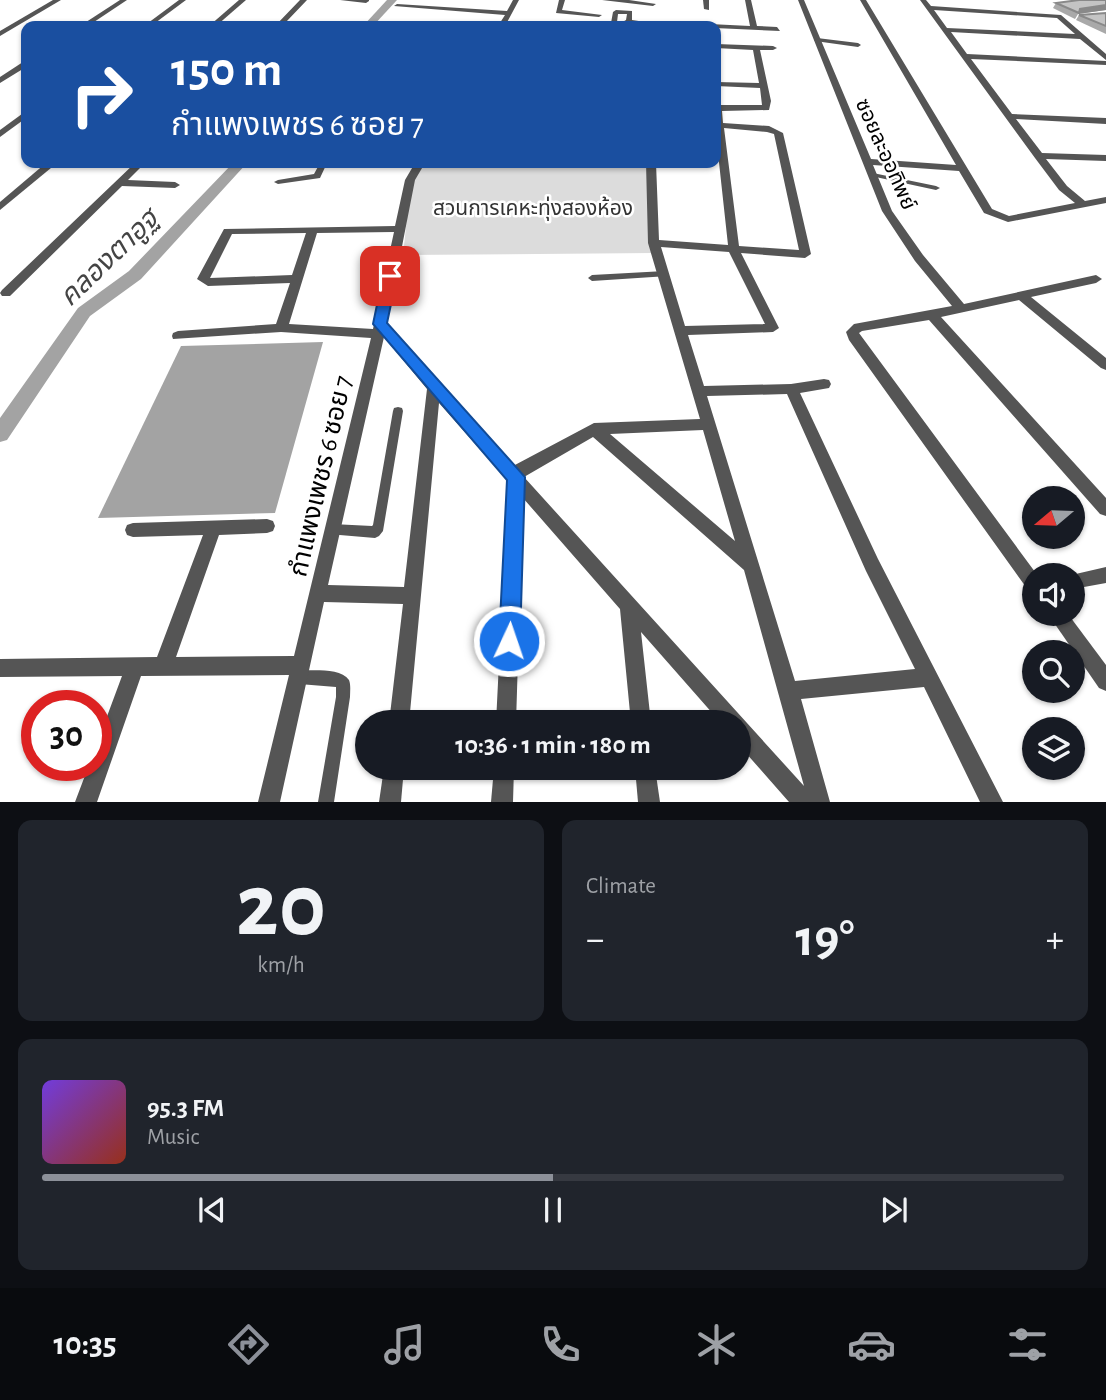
<!DOCTYPE html>
<html lang="en">
<head>
<meta charset="utf-8">
<style>
	body { margin:0; font-family:"Alegreya Sans","Noto Sans Thai",sans-serif; background:#20242c; color:#f1f3f6; height:100vh; display:flex; flex-direction:column; font-size:26px; white-space:nowrap }
	* { box-sizing:border-box; margin:0 }
	p { font-size:23px; color:#9ea1a6 }
	.icon { flex:none; width:38px; height:38px; fill:none; stroke:currentColor; stroke-width:2; stroke-linecap:round; stroke-linejoin:round }
	.map { position:relative; height:802px; overflow:hidden }
	.sheet { display:flex; flex-direction:column; gap:18px; padding:18px; background:#0d0f14; flex:1 }
	.sheet>* { flex:none }
	.banner { position:absolute; left:21px; top:21px; width:700px; height:147px; border-radius:14px; box-shadow:0 2px 5px #0004; background:#1a4fa0; color:#fff; overflow:hidden }
	.needle { width:46px; rotate:251deg }
	.fabs { position:absolute; left:1022px; top:486px; display:grid; gap:14px }
	.fabs a { display:grid; place-items:center; width:63px; height:63px; border-radius:50%; background:#171b24; box-shadow:0 2px 5px #0004; font-size:35px }
	.speed { position:absolute; left:21px; top:690px; display:flex; gap:14px; font-size:35px; font-weight:700; text-align:center }
	.speed>* { display:grid; place-content:center; width:91px; height:91px; border-radius:50%; background:#171b24; box-shadow:0 2px 5px #0004; line-height:1 }
	.speed .limit { border:10px solid #d22; background:#fff; color:#111 }
	.pin { position:absolute; display:grid; place-items:center; width:60px; height:60px; color:#fff; margin:-30px; border-radius:14px; box-shadow:0 4px 10px #0006 }
	.me { position:absolute; width:77px; margin:-38px; rotate:3deg; stroke-linejoin:round; filter:drop-shadow(0 0 5px #0008) }
	.turn { display:flex; align-items:center; gap:24px; height:147px; padding:0 35px; font-size:32px }
	.turn .icon { width:91px; height:91px; stroke-width:2.5 }
	.turn b { display:block; font-size:49px; line-height:60px }
	.big { font-size:52px; font-weight:600; line-height:1.1 }
	.sheet .card { flex:1; display:flex; flex-direction:column; justify-content:center; gap:10px; min-width:0; padding:0 24px; border-radius:14px; background:#20242c }
	.sheet .dial { align-items:center; gap:0 }
	.dial b { font-size:91px; line-height:1 }
	.song { display:flex; align-items:center; gap:21px }
	.cover { width:84px; height:84px; border-radius:10px; background:linear-gradient(135deg,hsl(260 70% 55%),hsl(10 70% 35%)) }
	.played { height:7px; border-radius:4px; background:linear-gradient(90deg,#8c9099 50%,#363941 50%) }
	.keys { display:flex; justify-content:space-around; direction:ltr }
	.heat { display:flex; justify-content:space-between; align-items:center; font-size:38px; direction:ltr }
	.sheet .tiles { flex:1; display:grid; gap:18px; grid-template-columns:1fr 1fr }
	.card:last-child { grid-column:span 2 }
	.trip { position:absolute; left:355px; top:710px; width:396px; height:70px; border-radius:35px; background:#171b24; box-shadow:0 2px 5px #0004; font-weight:600; line-height:70px; text-align:center }
	.menu { display:flex; height:112px; justify-content:space-around; align-items:center; background:#090b0e; color:#9ea1a6 }
	.menu .icon { width:49px; height:49px }
	.menu .selected { color:#8c9099 }
	.menu b { font-size:32px; color:#f1f3f6 }
	.map>svg:first-child { display:block }
	.green { fill:#dcdcdc }
	.water { fill:#a3a3a3 }
	.lines { fill:none; stroke-linecap:round; stroke-linejoin:round }
	.canal { fill:#a3a3a3; fill-rule:evenodd }
	.service { fill:#555; fill-rule:evenodd }
	.minor { fill:#555; fill-rule:evenodd }
	.tertiary { fill:#555; fill-rule:evenodd }
	.wall { fill:#a9a9a9 }
	.shaded-wall { fill:#898989 }
	.building { fill:#c4c4c4; stroke:#898989; stroke-width:2 }
	.route { fill:#1a73e8; stroke:#114b97; stroke-width:2 }
	.labels { text-anchor:middle; stroke-width:5; stroke-linejoin:round; paint-order:stroke }
	.far-street-label { font-size:21px; fill:#000; stroke:#fff }
	.far-park-label { font-size:21px; fill:#333; stroke:#fff }
	.street-label { font-size:26px; fill:#000; stroke:#fff }
	.water-label { font-size:28px; font-style:italic; fill:#444; stroke:#fff }
</style>
</head>
<body>
<div class="map">
<svg width="1106" height="802" viewBox="0 0 1106 802">
	<rect width="100%" height="100%" fill="#fff"/>
	<path class="green" d="M424,163h222l8,90 -251,2 8,-75z"/>
	<path class="water" d="M323,342l-48,171 -177,5 83,-172z"/>
	<g class="lines">
		<g class="canal">
			<path d="M387,0h10l-24,26h-10z"/>
			<path d="M233,163h14l-106,116 -51,37 -83,124 -7,2v-24l78,-110 51,-37z"/>
		</g>
		<g class="service">
			<path d="M616,10l16,1v9l20,3 -3,2c-5,-1 -12,-2 -17,-2 -9,0 -12,6 -21,0l2,-11zM618,14h9l-1,6 -7,4 -2,-2z"/>
			<path d="M817,38l41,5 3,2 -3,2 -43,-6 -1,-1z"/>
			<path d="M320,163h7l-7,15 -42,6 -4,-2 4,-2 36,-6z"/>
			<path d="M868,172l68,14 4,2 -4,2 -65,-14h-3z"/>
			<path d="M665,271l4,3 -1,2 -76,5 -4,-3 4,-3z"/>
			<path d="M398,407l4,1 1,3 -20,120 -4,5 -4,2 -47,-4 -2,-4 2,-4 4,-2 40,2 1,-1 20,-114 1,-3z"/>
			<path d="M299,670c14,1 41,-3 50,10 2,5 1,12 1,17l-16,105h-16l18,-105v-10l-37,-3 -5,-2 -2,-5 2,-5z"/>
		</g>
		<g class="minor">
			<path d="M120,0h7l-39,26h-8z"/>
			<path d="M179,0h7l-35,26h-7z"/>
			<path d="M239,0h7l-30,26h-7z"/>
			<path d="M300,0h7l-21,22 56,2 4,2h-71z"/>
			<path d="M340,0h29v1l-3,2z"/>
			<path d="M513,0h6l-14,26h-7l7,-11 -111,-9 3,-2 110,7z"/>
			<path d="M559,0h6l-3,10 40,5 -3,2 -43,-4z"/>
			<path d="M602,0h27l27,4 -3,2z"/>
			<path d="M703,0h6v10l-5,-1z"/>
			<path d="M745,0h6l6,26 20,1 3,4 -131,-6 -3,-2 3,-2 101,5z"/>
			<path d="M798,0h6l67,159 85,6 -96,-165h6l126,209 17,7 66,-13 -16,-13 -24,-32 -115,-158h6l5,6 130,9 45,39v6l-26,-21 -129,-7 16,22 139,7v4l-135,-6 41,55 94,4v6l-90,-5 26,34 64,2v6l-60,-2 21,27 18,15 21,-4v6l-98,19 -24,-9 -25,-42 -86,-6 19,46 31,44 41,49 132,-29 6,4 -6,4 -65,14 75,61v12l-5,-2 -82,-68 -78,17 165,181v18l-6,-2 -171,-194 -67,11 -3,2 179,243h-4v16l-6,-2 -179,-250 -3,-8 8,-8 98,-18 -37,-45 -33,-50zM934,10l123,8 18,16 -128,-6z"/>
			<path d="M408,22l30,2 4,2 -36,-1z"/>
			<path d="M716,44l57,2 4,2 -4,2h-13l11,51 -2,9 -47,1 1,12 46,3 14,7 28,121 -6,4 -64,-5 38,75 -6,4 -85,3 16,51 87,-2 33,-5 5,1 2,4 -2,4 -29,5 78,166 125,243h-23l-56,-115 -123,12 29,103h-41l-51,-58v-21h-17l-80,-91 10,91h-20l-11,-114 -97,-111 -7,225h-20l12,-242 -69,-78 -30,320h-20l14,-119 -79,-2 -44,200h-22l31,-127 -148,1 -44,126h-22l14,-37h7v-19l26,-70 -122,1v-18l157,-2 46,-122 -70,2 -6,-2 -2,-5 2,-5 6,-2 134,-4 6,2 2,5 -2,5 -6,2 -48,2 -43,122 118,-1 77,-318 -90,-6 -108,7 -1,-3 1,-3 5,-2 98,-7 14,-41 -82,3 -11,-7 27,-50 171,-3 10,-46 10,-17h10l-10,17 -28,143 126,143 81,-43 106,-4 -52,-176 -2,-80h10l3,77 69,5 -12,-110v-30h46l-2,-17 -44,-2v-4l43,1 -6,-33 -37,-2zM724,128l43,4 7,2 25,116 -60,-4zM394,232l-21,97 -84,-5 28,-91zM306,233l-14,42 -82,3 22,-44zM661,247l68,5 36,72 -80,2zM384,337l43,52 -23,198 -76,-2zM787,394l79,177 49,98 -120,12 -88,-285zM703,430l32,111 -125,-107zM593,437l151,133 60,216 -280,-309z"/>
			<path d="M23,62h3v5l-26,16v-6z"/>
			<path d="M26,111v7l-26,19v-7z"/>
			<path d="M46,163h11l-57,47v-8z"/>
			<path d="M135,163h10l-17,17 47,2 5,3 -5,3 -53,-2 -112,110h-8l-2,-3 2,-3z"/>
			<path d="M1106,567v16l-33,6v-13h-6z"/>
			<path d="M1048,614h20l38,51v26l-7,-3z"/>
			<path d="M384,768h20l-3,34h-22z"/>
			<path d="M494,768h20l-1,34h-22z"/>
			<path d="M635,768h20l5,34h-22z"/>
		</g>
		<path class="tertiary" d="M53,0h8l-61,36v-5z"/>
	</g>
	<g class="wall">
		<path d="M1106,0v10l-28,4 -3,5 -22,-11 3,-5z"/>
		<path d="M1106,13v21l-30,-14 3,-5z"/>
	</g>
	<path class="shaded-wall" d="M1106,5v5l-28,4 2,-5z"/>
	<g class="building">
		<path d="M1079,0h27v5l-26,4 -1,4 -23,-10z"/>
		<path d="M1106,13v13l-27,-11z"/>
	</g>
	<path class="route" d="M390,272l7,4 -10,47 138,154 -5,164 -4,7 -7,4 -7,-4 -3,-7 8,-161 -134,-156 10,-48z"/>
	<g class="labels">
		<g class="far-street-label">
			<text transform="translate(886 154) rotate(66)" y="7">ซอยละออทิพย์</text>
		</g>
		<g class="far-park-label">
			<text x="533" y="215">สวนการเคหะทุ่งสองห้อง</text>
		</g>
		<g class="street-label">
			<text transform="translate(320 476) rotate(-77)" y="9">กำแพงเพชร 6 ซอย 7</text>
		</g>
		<g class="water-label">
			<text transform="translate(108 257) rotate(-44)" y="10">คลองตาอูฐ</text>
		</g>
	</g>
</svg>
<div class="fabs">
<a><svg class="needle" viewBox="-14 -14 28 28"><path d="M0-13l5 13h-10z" fill="#e53935"/><path d="M0 13l5-13h-10z" fill="#9ea1a6"/></svg></a>
<a><svg class="icon" aria-label="sound" viewBox="0 0 24 24"><path d="M4 9h4l5-4v14l-5-4H4zM17 9q2 3 0 6"/></svg></a>
<a><svg class="icon" aria-label="search" viewBox="0 0 24 24"><circle cx="10" cy="10" r="6"/><path d="M15 15l6 6"/></svg></a>
<a><svg class="icon" aria-label="layers" viewBox="0 0 24 24"><path d="M12 4l9 5-9 5-9-5zM3 14l9 5 9-5"/></svg></a>
</div>
<div class="speed"><div class="limit">30</div></div>
<div class="pin" style="left:390px;top:276px;background:#d93025"><svg class="icon" aria-label="arrive" viewBox="0 0 24 24"><path d="M6 21V4h12l-3 4 3 4H6"/></svg></div>
<svg class="me" style="left:509px;top:641px" viewBox="-20 -20 40 40"><circle r="17" fill="#1a73e8" stroke="#fff" stroke-width="3"/><path d="M0-11L8 9 0 5-8 9z" fill="#fff"/></svg>
<div class="trip">10:36 · 1 min · 180 m</div>
<div class="banner">
<div class="turn"><svg class="icon" aria-label="right" viewBox="0 0 24 24"><path d="M7 20v-9h11M14 6l5 5-5 5"/></svg><div><b>150 m</b>กำแพงเพชร 6 ซอย 7</div></div>
</div>
</div>
<section class="sheet">
<div class="tiles">
<div class="card dial"><b>20</b><p>km/h</p></div>
<div class="card"><p>Climate</p>
<div class="heat"><a>−</a><b class="big">19°</b><a>+</a></div>
</div>
<div class="card">
<div class="song"><i class="cover"></i><div><b>95.3 FM</b><p>Music</p></div></div>
<div class="played"></div>
<div class="keys"><svg class="icon" aria-label="previous" viewBox="0 0 24 24"><path d="M18 5L8 12l10 7zM5 5v14"/></svg><svg class="icon" aria-label="pause" viewBox="0 0 24 24"><path d="M8 5v14M16 5v14"/></svg><svg class="icon" aria-label="next" viewBox="0 0 24 24"><path d="M6 5l10 7-10 7zM19 5v14"/></svg></div>
</div>
</div>
</section>
<nav class="menu">
<b>10:35</b>
<svg class="icon selected" aria-label="directions" viewBox="0 0 24 24"><path d="M12 3l9 9-9 9-9-9zM9 14v-3h6M13 9l2 2-2 2"/></svg>
<svg class="icon" aria-label="music" viewBox="0 0 24 24"><path d="M9 18V5l10-2v13"/><circle cx="6" cy="18" r="3"/><circle cx="16" cy="16" r="3"/></svg>
<svg class="icon" aria-label="phone" viewBox="0 0 24 24"><path d="M5 4h4l2 5-3 2q2 4 5 5l2-3 5 2v4C11 20 4 13 5 4z"/></svg>
<svg class="icon" aria-label="climate" viewBox="0 0 24 24"><path d="M12 3v18M4 7l16 10M4 17L20 7"/></svg>
<svg class="icon" aria-label="car" viewBox="0 0 24 24"><path d="M5 17H2v-5l4-1 3-4h7l3 4 3 1v5h-3M9 17h6M6 11h13"/><circle cx="7" cy="17" r="2"/><circle cx="17" cy="17" r="2"/></svg>
<svg class="icon" aria-label="filters" viewBox="0 0 24 24"><path d="M4 7h16M4 17h16"/><circle cx="9" cy="7" r="2"/><circle cx="15" cy="17" r="2"/></svg>
</nav>
</body>
</html>
